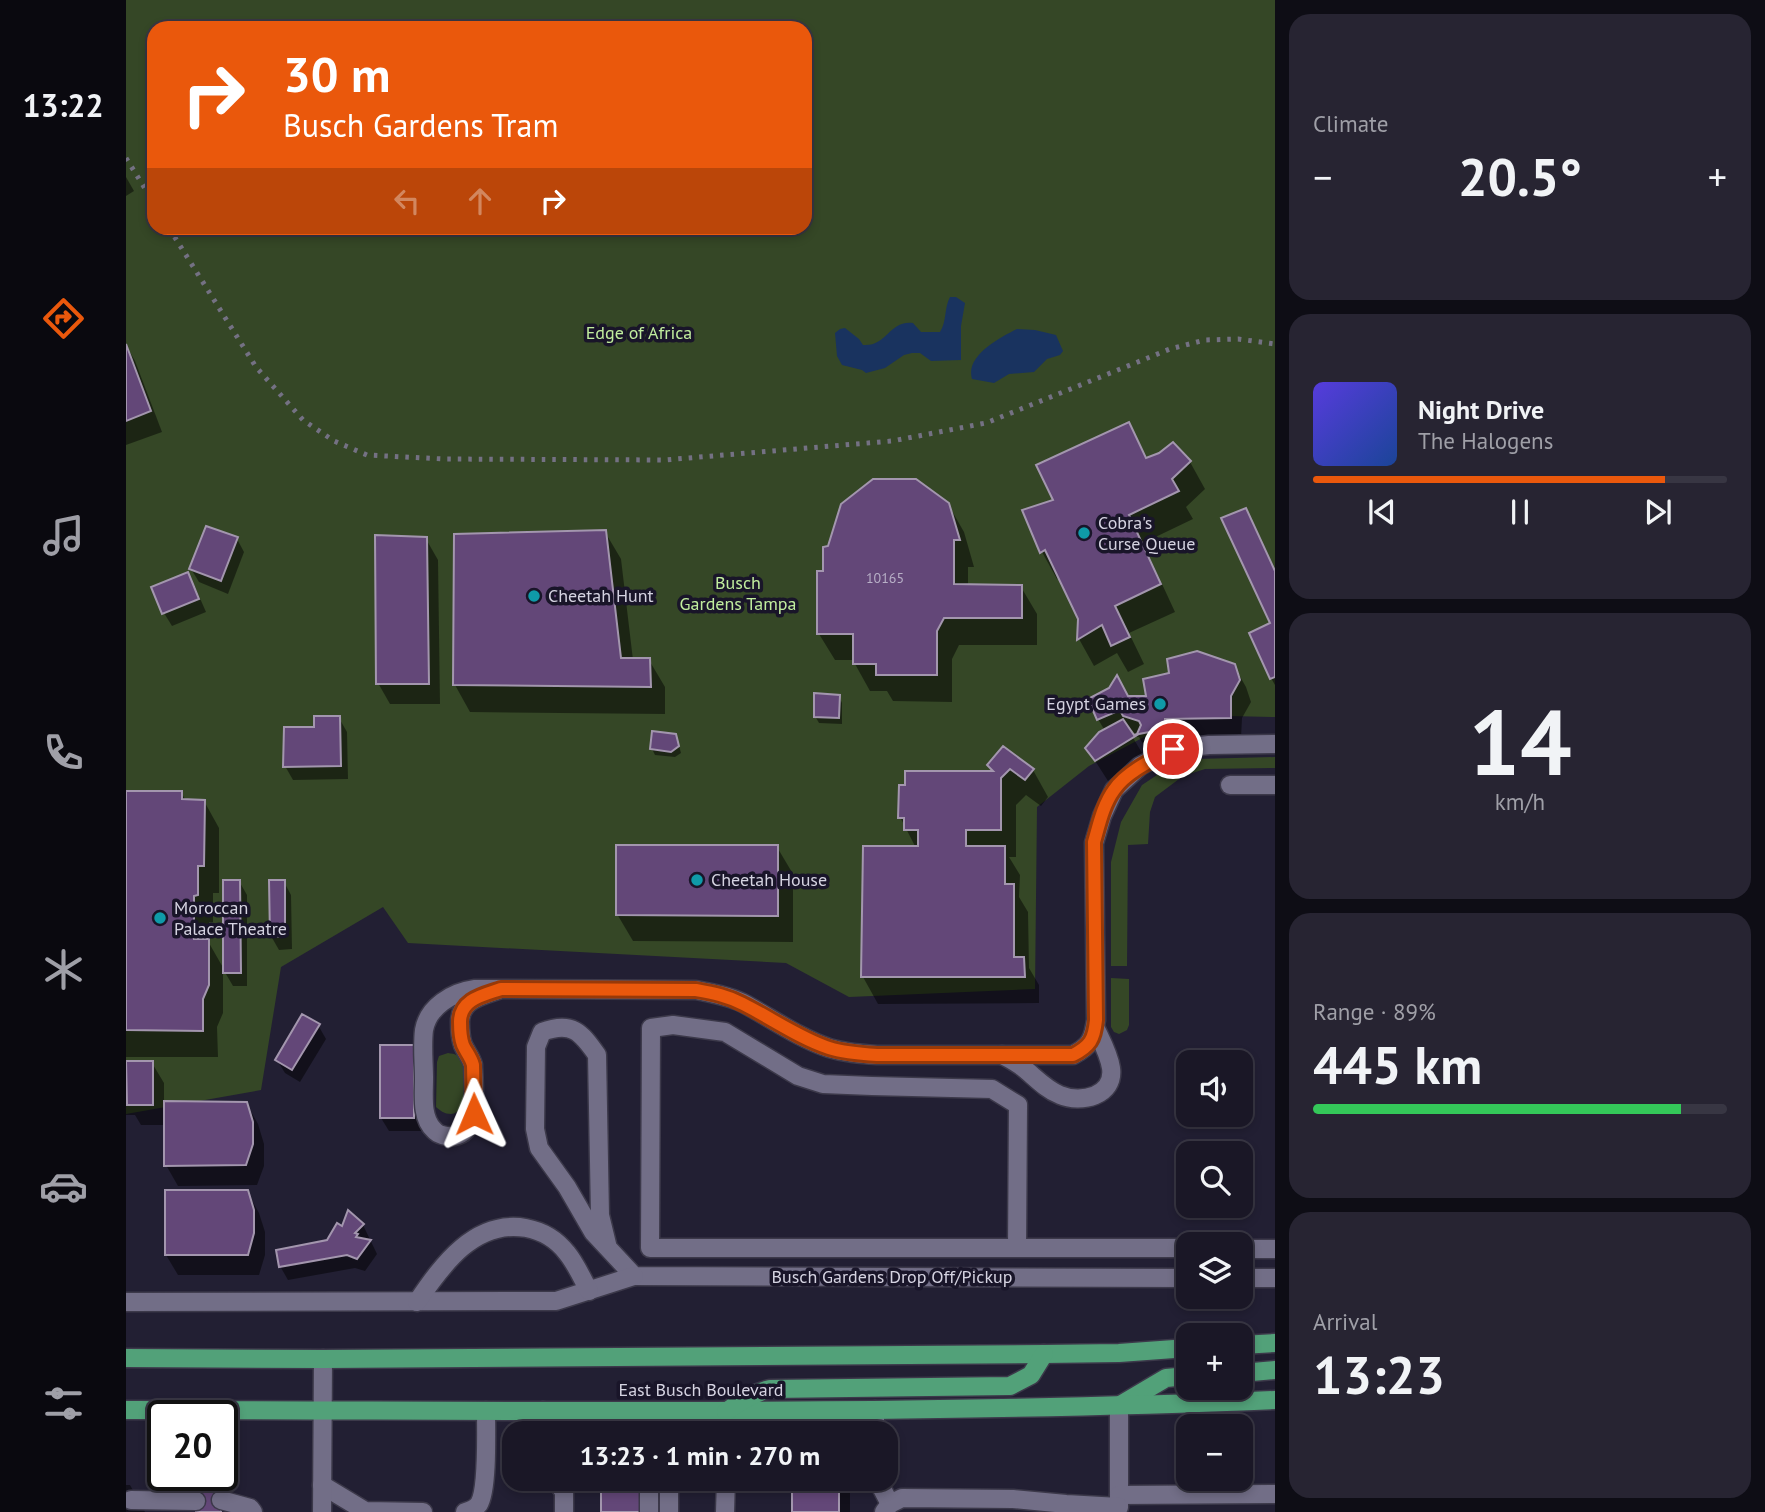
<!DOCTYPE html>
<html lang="en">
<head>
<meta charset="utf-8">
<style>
	body { margin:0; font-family:"PT Sans",sans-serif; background:#272432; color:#f1f3f6; height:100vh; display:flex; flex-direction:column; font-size:26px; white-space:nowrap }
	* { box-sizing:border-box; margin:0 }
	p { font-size:23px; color:#9f9fa7 }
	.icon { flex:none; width:38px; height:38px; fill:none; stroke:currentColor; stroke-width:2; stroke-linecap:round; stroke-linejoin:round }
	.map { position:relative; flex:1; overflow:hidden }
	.side { display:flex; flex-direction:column; gap:14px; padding:14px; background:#0e0d15; width:490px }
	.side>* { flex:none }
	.banner { position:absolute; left:21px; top:21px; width:665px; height:214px; border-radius:21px; box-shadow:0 4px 10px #0003,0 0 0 2px #383643; background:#ea580c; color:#fff; overflow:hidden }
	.tools { position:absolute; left:1050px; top:1050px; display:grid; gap:14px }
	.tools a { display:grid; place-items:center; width:77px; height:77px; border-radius:14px; background:#1a1726; box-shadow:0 4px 10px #0003,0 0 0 2px #383643; font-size:35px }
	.speed { position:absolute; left:21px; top:1400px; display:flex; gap:14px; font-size:35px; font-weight:700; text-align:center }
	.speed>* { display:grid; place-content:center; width:91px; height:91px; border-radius:50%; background:#1a1726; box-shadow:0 4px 10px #0003,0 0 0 2px #383643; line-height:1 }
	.speed .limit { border:4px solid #111; border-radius:10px; background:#fff; color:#111 }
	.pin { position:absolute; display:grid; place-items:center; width:60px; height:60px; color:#fff; margin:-30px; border:4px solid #fff; border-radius:50%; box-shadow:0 2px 7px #0007 }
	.me { position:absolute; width:77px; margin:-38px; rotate:359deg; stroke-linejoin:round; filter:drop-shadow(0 0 5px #0008) }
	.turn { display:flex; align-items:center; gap:24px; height:147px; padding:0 21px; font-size:32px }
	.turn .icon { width:91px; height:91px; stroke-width:2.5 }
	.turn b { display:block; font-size:49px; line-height:60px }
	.lanes { display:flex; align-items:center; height:66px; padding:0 21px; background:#0003; justify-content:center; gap:35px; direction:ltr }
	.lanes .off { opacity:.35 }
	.big { font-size:52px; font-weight:800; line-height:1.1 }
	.side .card { flex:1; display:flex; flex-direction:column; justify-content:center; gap:10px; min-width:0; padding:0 24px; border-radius:21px; background:#272432 }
	.side .dial { align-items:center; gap:0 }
	.dial b { font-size:91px; line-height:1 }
	.song { display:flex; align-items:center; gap:21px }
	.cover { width:84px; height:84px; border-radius:10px; background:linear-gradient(135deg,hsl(250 70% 55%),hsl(220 70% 35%)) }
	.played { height:7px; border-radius:4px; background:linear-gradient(90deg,#ea580c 85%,#383643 85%) }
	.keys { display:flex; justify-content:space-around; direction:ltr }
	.heat { display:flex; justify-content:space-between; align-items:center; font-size:38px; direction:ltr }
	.charge { height:10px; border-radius:5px; background:linear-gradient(90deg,#34c759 89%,#383643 0) }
	.trip { position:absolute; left:376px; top:1421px; width:396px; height:70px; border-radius:21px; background:#1a1726; box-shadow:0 4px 10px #0003,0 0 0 2px #383643; font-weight:800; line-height:70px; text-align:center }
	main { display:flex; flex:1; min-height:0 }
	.menu { display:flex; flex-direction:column; width:126px; justify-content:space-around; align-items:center; background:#0a090f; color:#9f9fa7 }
	.menu .icon { width:49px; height:49px }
	.menu .active { color:#ea580c }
	.menu b { font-size:32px; color:#f1f3f6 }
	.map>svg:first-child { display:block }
	.green { fill:#354726; fill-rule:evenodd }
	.water { fill:#19335f }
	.shadow { fill:#0007 }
	.building { fill:#634778; stroke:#a396ae; stroke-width:2 }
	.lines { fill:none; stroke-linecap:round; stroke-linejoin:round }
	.minor-casing { stroke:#3c394a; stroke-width:21 }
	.major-casing { stroke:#3c394a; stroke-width:21 }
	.minor { stroke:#726e87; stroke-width:18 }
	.major { stroke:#52a179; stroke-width:18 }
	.rail { stroke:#747183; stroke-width:5; stroke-dasharray:3.5 7; stroke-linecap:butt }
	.route-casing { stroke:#983908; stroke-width:18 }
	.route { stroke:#ea580c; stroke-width:12 }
	.culture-dot { fill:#0f9aa8; stroke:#191529; stroke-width:2.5 }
	.labels { text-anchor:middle; stroke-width:7; stroke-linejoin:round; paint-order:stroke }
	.number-label { font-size:14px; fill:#b8b0c7 }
	.park-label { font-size:18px; fill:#c1ee9e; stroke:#191529 }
	.poi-label { font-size:18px; fill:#d5d3e1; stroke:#191529; text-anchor:start }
	.street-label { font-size:18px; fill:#d5d3e1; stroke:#191529 }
</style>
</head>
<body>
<main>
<nav class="menu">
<b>13:22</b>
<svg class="icon active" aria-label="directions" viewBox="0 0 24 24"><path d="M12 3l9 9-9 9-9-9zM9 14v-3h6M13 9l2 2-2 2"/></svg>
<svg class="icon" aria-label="music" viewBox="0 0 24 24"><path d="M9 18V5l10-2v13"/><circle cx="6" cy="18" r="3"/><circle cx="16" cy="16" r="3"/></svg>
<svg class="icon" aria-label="phone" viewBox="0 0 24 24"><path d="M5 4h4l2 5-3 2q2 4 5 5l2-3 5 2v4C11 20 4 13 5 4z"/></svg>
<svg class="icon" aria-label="climate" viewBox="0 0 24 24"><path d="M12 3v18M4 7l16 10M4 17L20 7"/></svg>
<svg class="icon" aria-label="car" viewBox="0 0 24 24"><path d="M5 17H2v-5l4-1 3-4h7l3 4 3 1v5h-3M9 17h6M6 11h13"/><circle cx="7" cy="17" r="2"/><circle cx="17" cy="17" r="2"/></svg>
<svg class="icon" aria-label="filters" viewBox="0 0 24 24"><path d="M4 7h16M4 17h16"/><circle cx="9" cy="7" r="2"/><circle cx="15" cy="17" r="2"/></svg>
</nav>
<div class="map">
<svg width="1149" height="1512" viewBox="0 0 1149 1512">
	<rect width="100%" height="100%" fill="#221f33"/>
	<g class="green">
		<path d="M0,0h1149v717l-89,-2 -97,51 -52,41 -2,182 -186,8 -63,-34 -378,-20 -25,-36 -102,60 -20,123 -135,24zM28,28h651v200h-651z"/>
		<path d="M1149,757v11l-70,1 -22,7 -28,21 -5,15 -2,32 -20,1 -1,121h-16v-104l10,-40 21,-37 18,-12 36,-14z"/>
		<path d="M985,978l18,1v46l-2,5 -8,4 -5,-2 -3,-5z"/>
		<path d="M322,1053c7,1 13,2 15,10 0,12 6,50 -12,51 -7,0 -10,-3 -15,-7l1,-45 2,-6z"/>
	</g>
	<g class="water">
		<path d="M824,297h6l9,6 -4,23v34l-30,1 -11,-8h-8l-8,2 -19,13 -19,5 -4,-3 -20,-5 -5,-9 -2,-23 5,-4 5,-1 14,11 4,6c24,2 26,-25 50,-22l8,9h19c7,-11 4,-24 10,-35z"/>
		<path d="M891,329l18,1 21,5 7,16 -3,4 -13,4 -13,13 -25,2 -15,9 -22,-4c-7,-23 27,-41 45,-50z"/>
	</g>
	<g class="shadow">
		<path d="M0,177l8,14 -8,5z"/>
		<path d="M0,345l9,16 27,71 -36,13z"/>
		<path d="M1002,424l20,35 11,-5 14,-9 17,17 15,27 -19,18 7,12 -50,24 32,69 -46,21 15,31 -16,8 -11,-19 -23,13 -15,-27 1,-20 -20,-42 -3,2 -15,-27 -17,-41 30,-10z"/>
		<path d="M822,504l16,28 10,35h-6v19l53,1 16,27v31h-78l-7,14v43l-59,-1 -6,-10h-17l-15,-27v-4h-20l-16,-26 6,-61z"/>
		<path d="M1119,510l12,21 18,39v115l-4,-7 1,-54z"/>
		<path d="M479,532l16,27 12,101h16l16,27v27l-195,-2 -15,-27z"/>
		<path d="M111,539l7,13 -16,42 -29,-12 -8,-13z"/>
		<path d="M300,539l12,21 2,144h-50l-12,-21z"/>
		<path d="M62,574l7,13 11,25 -34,14 -8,-13z"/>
		<path d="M1108,666l12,21 5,15 -9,16 -1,20 -66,1v10l-26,6 -10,-18h-2l-5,-7 -3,1 16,27 -37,23 -21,-33 18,-17 -7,-12 30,-21h20z"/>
		<path d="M713,696l3,7v21l-23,-1 -4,-7z"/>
		<path d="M213,718l8,14 1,47 -55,1 -8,-14 31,-38z"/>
		<path d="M549,736l3,6 3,11 -6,4 -20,-2 -3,-6z"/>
		<path d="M863,765l44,5 15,27 -7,9 -15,-11 -10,10v52h-7l11,18 -1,22 9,15 1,56 10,17v18l-161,1 -15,-27 53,-129 -16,-31 94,-44z"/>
		<path d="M0,792h55l5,9h18l15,27v65h-6v29h-4v21l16,28 14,-90 8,14v91h-14l-10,-17v44l-6,14 1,30h-92z"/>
		<path d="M651,847l16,27v68l-160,-1 -16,-27z"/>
		<path d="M158,882l7,13 1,54 -13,1 -8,-14z"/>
		<path d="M192,1025l8,14 -26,43 -15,-9 -8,-13z"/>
		<path d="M287,1047l8,14v70h-32l-8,-13z"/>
		<path d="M0,1063h26l12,20v20h82l12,21 6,20v22l-7,19 -79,1 -12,-21v-40h-25l-6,-10h-9z"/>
		<path d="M121,1192l12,21 6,19v23l-6,20h-81l-12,-20z"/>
		<path d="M237,1225l14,29 -12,17 -10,-3 -67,12 -8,-14 48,-24 15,-13z"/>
		<path d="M692,1479h27l5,9v24h-56l23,-26z"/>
		<path d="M0,1485h4l15,27h-19z"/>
	</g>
	<g class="building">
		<path d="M0,344l25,67 -25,10z"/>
		<path d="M1003,422l17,36 13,-5 14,-11 18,19 -19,18 7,12 -50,24 32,69 -46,22 15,31 -19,9 -9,-21 -25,15 1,-21 -33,-69 -5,3 -18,-43 31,-10 -17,-35z"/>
		<path d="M747,479h43l33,24 11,37h-6v44l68,1v33h-78l-7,13v44h-61v-11h-23v-30h-36v-63h6v-24l5,-1 13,-42z"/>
		<path d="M1120,508l29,63v106l-5,2 -21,-46 21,-10 -49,-105z"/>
		<path d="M80,526l32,11 -17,44 -32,-12z"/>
		<path d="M480,530l15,128h29l1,29 -198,-2 1,-151z"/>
		<path d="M249,535l52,2 2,147h-53z"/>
		<path d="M62,572l11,27 -37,15 -11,-27z"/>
		<path d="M1071,651l38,13 5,16 -9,16v22l-66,1v10l-26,5 -44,27 -10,-13 14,-16 24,-13 11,16 3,-1 4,-9 -2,-4 -16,-5 -3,-6 -23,10 -9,-21 21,-11 8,-13 11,21h18l-3,-17 26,-6 -2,-14z"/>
		<path d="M688,693l26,2 -1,23 -25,-1z"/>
		<path d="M188,716h26l1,50 -58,1 1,-40h30z"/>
		<path d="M526,731l24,3 3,12 -8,6 -21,-3z"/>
		<path d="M877,746l31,23 -9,11 -15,-11 -9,9v52h-35v16h39v38h9v73h10l1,20h-164l2,-131h55v-16h-14v-12h-6l1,-33h6v-14h88l-6,-6z"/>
		<path d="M0,791h56v8l23,1 -1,66h-6v29l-4,1v43h15v46l-6,14v32l-77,-1z"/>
		<path d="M490,845h162v71l-162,-1z"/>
		<path d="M97,880h17l1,93h-18z"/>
		<path d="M143,880h16v56l-15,1z"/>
		<path d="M176,1014l18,10 -28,46 -17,-10z"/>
		<rect x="254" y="1045" width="34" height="73"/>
		<path d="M0,1061h27v44h-26z"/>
		<path d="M38,1101l83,1 6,20v22l-7,21 -82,1z"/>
		<path d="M39,1190h83l6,20v23l-6,22h-83z"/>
		<path d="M222,1210l16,14 -9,9 3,1 -2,3 15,3 -14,19 -10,-4 -68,12 -3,-17 51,-10 10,-17 5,3z"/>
		<path d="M690,1479h23v33h-47v-28h24z"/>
		<rect x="475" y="1481" width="41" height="31"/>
		<path d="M71,1486h24v26h-25z"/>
	</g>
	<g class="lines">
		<g class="minor-casing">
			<g id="minor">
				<path d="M1104,785h45"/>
				<path d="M375,989c-17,6 -41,10 -41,33 0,8 0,15 3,23 3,7 8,12 10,20 0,20 8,67 -19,71 -7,1 -16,-1 -20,-6 -13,-12 -10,-35 -10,-51 0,-16 -2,-33 0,-49 4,-23 28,-38 51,-41 8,0 18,0 26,0l195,1c16,3 32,6 47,13 28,15 56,35 86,45 16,5 32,6 48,7h196c17,-9 20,-15 23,-35l-2,-177 8,-27 12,-26 26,-24 33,-17 36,-4 66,-1"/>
				<path d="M876,1055c7,3 13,7 19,11 13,10 24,23 39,29 21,9 55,1 51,-27 -2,-14 -10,-28 -16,-41"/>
				<path d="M482,1248l-8,-33 -3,-160c-16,-23 -25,-34 -55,-23l-6,15 -1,82 4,19 28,39 26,45 41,44 554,2"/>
				<path d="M891,1248l1,-143 -26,-16 -120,-3 -49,-2 -25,-8 -73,-44 -52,-7 -22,3 -1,220h538"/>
				<path d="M1115,1249h34"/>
				<path d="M1115,1278h34"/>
				<path d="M0,1302l430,-1 78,-25"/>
				<path d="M291,1302c25,-37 58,-83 109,-74 16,3 31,12 41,25 9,11 15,25 22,38"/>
				<path d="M993,1407v98"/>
				<path d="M749,1410v23"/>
				<path d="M417,1411l2,22"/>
				<path d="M600,1433v-21"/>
				<path d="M429,1479l9,13v20"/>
				<path d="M543,1479v33"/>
				<path d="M751,1479l13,25"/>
				<path d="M196,1485l43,26 58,1"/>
				<path d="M993,1495l156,-1"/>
				<path d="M5,1500l65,1"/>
				<path d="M95,1500l29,8 3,4"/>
				<path d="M196,1512l1,-153"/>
				<path d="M339,1512c5,-1 11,-4 14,-8 9,-15 7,-74 7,-93"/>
				<path d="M523,1512v-33"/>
				<path d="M599,1512l1,-33"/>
				<path d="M758,1512l6,-8 12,-6 111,1 53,5 53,3"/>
			</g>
		</g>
		<g class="major-casing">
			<g id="major">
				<path d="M1115,1345l34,-2"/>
				<path d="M0,1358l197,1 721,-5 75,-1 69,-5"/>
				<path d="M1115,1373l34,-3"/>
				<path d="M996,1404l44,-26 22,-2"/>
				<path d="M0,1410c383,0 766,6 1149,-10"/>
				<path d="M600,1412c14,-11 27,-19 44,-23l240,-3 21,-11 13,-21"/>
			</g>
		</g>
		<use href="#minor" class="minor"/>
		<use href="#major" class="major"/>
		<g class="rail">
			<path d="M0,158l28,45"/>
			<path d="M43,228l87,139 47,53 31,21 33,14 77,4 220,1 228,-19 94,-18 184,-74 35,-9 33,-1 37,5"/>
		</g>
	</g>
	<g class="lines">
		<g class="route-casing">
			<path id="route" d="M348,1114l-1,-49c-2,-8 -7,-13 -10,-20 -3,-8 -3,-15 -3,-23 0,-23 24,-27 41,-33l195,1c17,3 32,6 47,14 28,14 56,34 86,44 16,5 32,6 48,7h196c17,-9 21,-15 23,-35l-2,-178c5,-17 9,-37 20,-52 12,-18 40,-31 59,-41"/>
		</g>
		<use href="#route" class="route"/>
	</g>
	<g class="culture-dot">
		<circle cx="958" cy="533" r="7"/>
		<circle cx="408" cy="596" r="7"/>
		<circle cx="1034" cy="704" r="7"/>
		<circle cx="571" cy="880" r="7"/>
		<circle cx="34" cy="918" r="7"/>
	</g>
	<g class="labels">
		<g class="number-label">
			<text x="759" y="583">10165</text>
		</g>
		<g class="park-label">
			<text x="513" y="339">Edge of Africa</text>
			<text x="612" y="589">Busch<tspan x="612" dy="21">Gardens Tampa</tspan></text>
		</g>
		<g class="poi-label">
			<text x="972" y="529">Cobra's<tspan x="972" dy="21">Curse Queue</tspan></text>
			<text x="422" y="602">Cheetah Hunt</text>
			<text x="1020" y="710" text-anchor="end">Egypt Games</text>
			<text x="585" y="886">Cheetah House</text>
			<text x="48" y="914">Moroccan<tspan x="48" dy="21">Palace Theatre</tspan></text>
		</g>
		<g class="street-label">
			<text x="766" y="1283">Busch Gardens Drop Off/Pickup</text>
			<text x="575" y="1396">East Busch Boulevard</text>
		</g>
	</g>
</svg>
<div class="tools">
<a><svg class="icon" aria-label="sound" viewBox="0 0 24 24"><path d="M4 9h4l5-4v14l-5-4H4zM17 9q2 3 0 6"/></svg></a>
<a><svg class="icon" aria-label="search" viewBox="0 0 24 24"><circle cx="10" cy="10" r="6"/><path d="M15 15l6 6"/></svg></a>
<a><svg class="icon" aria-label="layers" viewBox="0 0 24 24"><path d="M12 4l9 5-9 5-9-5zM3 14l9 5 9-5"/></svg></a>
<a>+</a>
<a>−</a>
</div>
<div class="speed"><div class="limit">20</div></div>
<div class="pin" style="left:1047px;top:749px;background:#d93025"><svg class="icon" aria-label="arrive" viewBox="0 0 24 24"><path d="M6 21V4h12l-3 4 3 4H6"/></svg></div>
<svg class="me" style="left:348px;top:1114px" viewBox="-20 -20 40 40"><path d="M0-17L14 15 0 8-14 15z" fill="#ea580c" stroke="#fff" stroke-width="4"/></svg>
<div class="trip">13:23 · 1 min · 270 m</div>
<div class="banner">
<div class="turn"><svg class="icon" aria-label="right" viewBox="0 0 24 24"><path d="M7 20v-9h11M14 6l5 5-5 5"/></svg><div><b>30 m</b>Busch Gardens Tram</div></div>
<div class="lanes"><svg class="icon off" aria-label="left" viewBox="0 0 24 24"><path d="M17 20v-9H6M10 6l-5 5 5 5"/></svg><svg class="icon off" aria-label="ahead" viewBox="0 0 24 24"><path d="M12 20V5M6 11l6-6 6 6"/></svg><svg class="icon" aria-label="right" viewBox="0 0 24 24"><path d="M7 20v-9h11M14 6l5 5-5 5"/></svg></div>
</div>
</div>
<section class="side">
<div class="card"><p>Climate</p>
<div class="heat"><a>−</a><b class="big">20.5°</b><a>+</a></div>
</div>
<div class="card">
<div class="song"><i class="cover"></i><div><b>Night Drive</b><p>The Halogens</p></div></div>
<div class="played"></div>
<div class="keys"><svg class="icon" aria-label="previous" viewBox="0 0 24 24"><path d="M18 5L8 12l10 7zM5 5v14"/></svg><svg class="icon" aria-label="pause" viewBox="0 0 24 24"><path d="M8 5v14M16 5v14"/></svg><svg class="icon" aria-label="next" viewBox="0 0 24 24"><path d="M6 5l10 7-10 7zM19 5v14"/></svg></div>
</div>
<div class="card dial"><b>14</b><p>km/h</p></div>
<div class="card"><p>Range · 89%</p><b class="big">445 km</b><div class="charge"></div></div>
<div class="card"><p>Arrival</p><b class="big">13:23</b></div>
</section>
</main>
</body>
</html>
